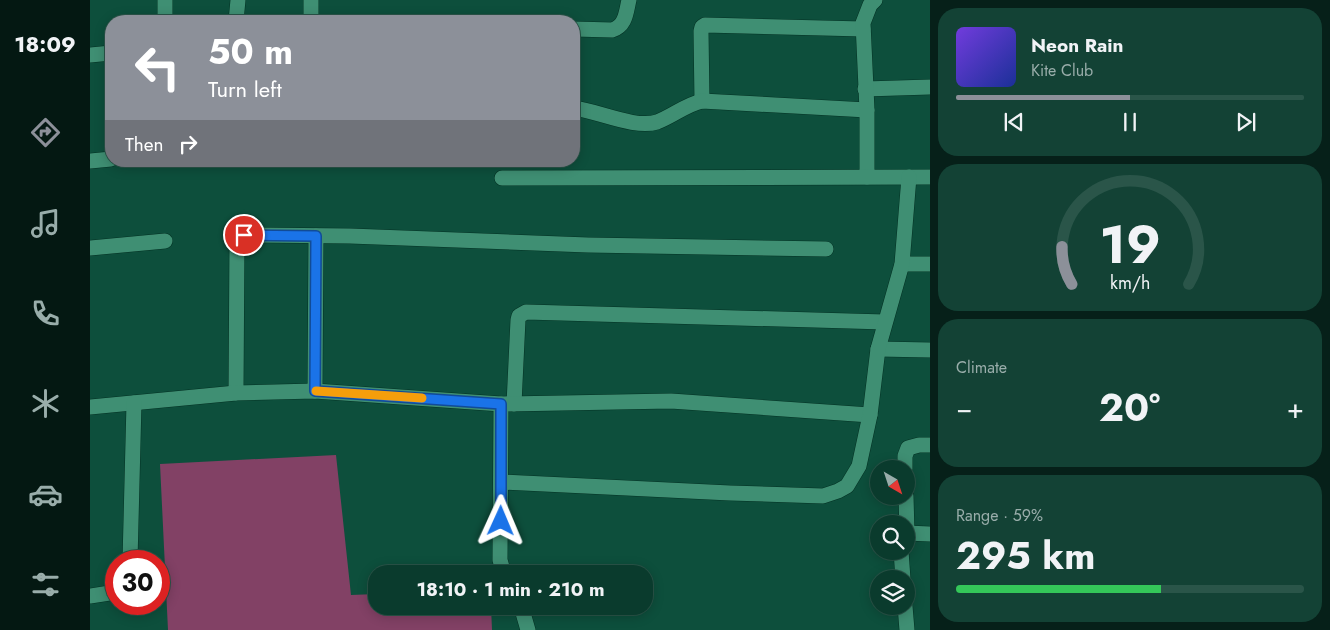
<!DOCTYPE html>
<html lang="en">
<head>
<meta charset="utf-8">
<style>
	body { margin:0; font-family:Jost,sans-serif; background:#134235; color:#f1f3f6; height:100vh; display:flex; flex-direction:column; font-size:19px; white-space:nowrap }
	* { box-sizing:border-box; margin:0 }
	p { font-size:16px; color:#99adaa }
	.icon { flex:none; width:28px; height:28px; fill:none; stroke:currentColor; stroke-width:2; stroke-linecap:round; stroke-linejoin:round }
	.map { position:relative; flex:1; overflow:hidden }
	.drawer { display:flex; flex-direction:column; gap:8px; padding:8px; background:#062019; width:400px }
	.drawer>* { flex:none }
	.hud { position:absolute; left:15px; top:15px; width:475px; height:152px; border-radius:20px; box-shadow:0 2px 12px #0003,0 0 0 1px #2a5549; background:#8c9099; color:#fff; overflow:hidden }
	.needle { width:32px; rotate:141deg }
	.buttons { position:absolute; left:780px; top:460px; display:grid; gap:10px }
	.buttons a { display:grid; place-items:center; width:45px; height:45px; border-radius:50%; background:#0a3b2d; box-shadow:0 2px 12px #0003,0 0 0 1px #2a5549; font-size:25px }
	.speed { position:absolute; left:15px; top:550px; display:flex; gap:10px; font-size:25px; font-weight:700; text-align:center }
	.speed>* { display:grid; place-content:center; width:65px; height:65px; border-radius:50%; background:#0a3b2d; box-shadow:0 2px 12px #0003,0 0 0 1px #2a5549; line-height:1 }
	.speed .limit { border:8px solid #d22; background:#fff; color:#111 }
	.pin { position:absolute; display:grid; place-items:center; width:42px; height:42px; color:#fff; margin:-21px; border:2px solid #fff; border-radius:50%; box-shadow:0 1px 5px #0007 }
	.me { position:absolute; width:55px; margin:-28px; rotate:1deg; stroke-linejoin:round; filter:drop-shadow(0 0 4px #0008) }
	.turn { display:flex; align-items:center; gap:18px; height:105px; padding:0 20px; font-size:22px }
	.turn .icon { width:65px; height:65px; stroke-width:2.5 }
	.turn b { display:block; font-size:35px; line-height:42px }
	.then { display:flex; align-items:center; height:48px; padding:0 20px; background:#0003; gap:10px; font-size:19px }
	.big { font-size:38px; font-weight:700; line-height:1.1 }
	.drawer .card { flex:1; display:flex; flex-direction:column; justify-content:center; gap:8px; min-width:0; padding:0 18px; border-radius:20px; background:#134235 }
	.drawer .dial { align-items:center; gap:0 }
	.dial svg { height:130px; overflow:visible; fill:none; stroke:#2a5549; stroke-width:7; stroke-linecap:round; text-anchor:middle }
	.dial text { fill:#f1f3f6; stroke:none }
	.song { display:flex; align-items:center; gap:15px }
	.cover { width:60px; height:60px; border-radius:8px; background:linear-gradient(135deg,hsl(260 70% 55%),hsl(230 70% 35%)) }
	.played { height:5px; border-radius:2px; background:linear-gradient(90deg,#8c9099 50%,#2a5549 50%) }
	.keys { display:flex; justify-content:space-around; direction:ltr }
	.heat { display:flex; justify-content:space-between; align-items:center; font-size:28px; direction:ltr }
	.charge { height:8px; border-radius:4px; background:linear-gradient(90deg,#34c759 59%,#2a5549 0) }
	.trip { position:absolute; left:278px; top:565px; width:285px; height:50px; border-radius:20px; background:#0a3b2d; box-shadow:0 2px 12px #0003,0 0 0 1px #2a5549; font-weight:700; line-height:50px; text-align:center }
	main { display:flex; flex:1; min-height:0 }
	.tab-bar { display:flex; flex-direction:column; width:90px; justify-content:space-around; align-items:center; background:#041812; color:#99adaa }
	.tab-bar .icon { width:35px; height:35px }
	.tab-bar .on { color:#8c9099 }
	.tab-bar b { font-size:22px; color:#f1f3f6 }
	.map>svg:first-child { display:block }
	.green { fill:#824165 }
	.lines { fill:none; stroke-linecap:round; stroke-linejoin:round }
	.street-casing { stroke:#043224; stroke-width:16 }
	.street { stroke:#3f8f73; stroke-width:15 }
	.route-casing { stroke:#114b97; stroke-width:12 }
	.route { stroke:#1a73e8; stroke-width:9 }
	.slow { stroke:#f59e0b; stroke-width:9 }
</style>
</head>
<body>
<main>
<nav class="tab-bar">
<b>18:09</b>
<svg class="icon on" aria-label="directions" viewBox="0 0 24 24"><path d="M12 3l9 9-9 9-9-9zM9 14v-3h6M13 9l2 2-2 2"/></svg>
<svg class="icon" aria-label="music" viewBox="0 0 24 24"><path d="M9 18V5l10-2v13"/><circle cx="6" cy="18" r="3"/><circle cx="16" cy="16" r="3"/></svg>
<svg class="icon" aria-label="phone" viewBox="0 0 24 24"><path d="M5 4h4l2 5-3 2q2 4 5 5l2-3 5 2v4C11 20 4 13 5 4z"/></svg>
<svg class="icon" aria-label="climate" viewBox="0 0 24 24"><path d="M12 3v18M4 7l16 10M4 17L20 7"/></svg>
<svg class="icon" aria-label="car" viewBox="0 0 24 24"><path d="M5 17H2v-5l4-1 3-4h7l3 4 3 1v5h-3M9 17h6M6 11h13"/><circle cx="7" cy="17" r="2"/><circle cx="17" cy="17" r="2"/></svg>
<svg class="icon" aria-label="filters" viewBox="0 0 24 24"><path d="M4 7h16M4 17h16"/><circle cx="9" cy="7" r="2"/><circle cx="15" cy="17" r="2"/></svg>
</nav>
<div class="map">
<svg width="840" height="630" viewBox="0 0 840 630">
	<rect width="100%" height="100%" fill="#0d4f3c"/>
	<path class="green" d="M246,455l15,140 25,-1v12h115l1,24h-324l-8,-166z"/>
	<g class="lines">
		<g class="street-casing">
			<g id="street">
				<path d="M75,0v21"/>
				<path d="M146,21l2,-21"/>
				<path d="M221,21v-21"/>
				<path d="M484,29l38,1c14,-4 14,-18 17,-30"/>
				<path d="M0,55l21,-2"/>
				<path d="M775,89l65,-2"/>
				<path d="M612,101l-1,-70 1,-4 3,-2 158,4"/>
				<path d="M484,108c24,3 61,21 83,14 16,-6 28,-17 45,-21l165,9"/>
				<path d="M0,161l21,-2"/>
				<path d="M777,177v-67l-4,-87 7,-18 5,-5"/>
				<path d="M412,178l428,-1"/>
				<path d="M0,248l75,-7"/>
				<path d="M812,264h28"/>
				<path d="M788,349l52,1"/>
				<path d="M225,391l1,-155"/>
				<path d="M146,393l1,-153 7,-5 106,1 238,9 238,4"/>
				<path d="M411,404l-1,156 4,14"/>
				<path d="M424,404l4,-84 1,-4 7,-4 359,10"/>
				<path d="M0,407l146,-14 79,-2 186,13 170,-3 199,14"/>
				<path d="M815,469v-13l3,-8 11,-3h11"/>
				<path d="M412,482l228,11 93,3 15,-5 9,-5 12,-20 11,-51 8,-66 24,-85 7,-87"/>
				<path d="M816,496l1,37"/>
				<path d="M816,533l24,1"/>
				<path d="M811,551l2,28"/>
				<path d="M40,561l4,-158"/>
				<path d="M0,596l26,-4"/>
				<path d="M431,606l7,24"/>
				<path d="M815,606l2,24"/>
			</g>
		</g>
		<use href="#street" class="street"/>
	</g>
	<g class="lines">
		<g class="route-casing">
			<path id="route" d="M154,235l72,1 -1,155 186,13v117"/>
		</g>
		<use href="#route" class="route"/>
		<path class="slow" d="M226,391l106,7"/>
	</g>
</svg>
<div class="buttons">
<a><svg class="needle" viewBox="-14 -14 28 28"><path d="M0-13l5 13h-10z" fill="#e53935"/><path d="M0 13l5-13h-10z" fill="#99adaa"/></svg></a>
<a><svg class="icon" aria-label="search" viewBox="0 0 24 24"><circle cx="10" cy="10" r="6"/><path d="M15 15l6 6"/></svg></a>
<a><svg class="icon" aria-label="layers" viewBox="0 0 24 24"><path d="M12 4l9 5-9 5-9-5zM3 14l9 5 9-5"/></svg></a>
</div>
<div class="speed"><div class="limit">30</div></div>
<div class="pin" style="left:154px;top:235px;background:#d93025"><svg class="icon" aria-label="arrive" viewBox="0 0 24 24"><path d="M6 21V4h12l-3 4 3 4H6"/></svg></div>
<svg class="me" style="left:411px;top:521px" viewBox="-20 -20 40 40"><path d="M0-17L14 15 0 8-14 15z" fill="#1a73e8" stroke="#fff" stroke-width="4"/></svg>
<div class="trip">18:10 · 1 min · 210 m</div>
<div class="hud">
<div class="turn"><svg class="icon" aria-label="left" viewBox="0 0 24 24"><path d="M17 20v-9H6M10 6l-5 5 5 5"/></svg><div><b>50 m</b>Turn left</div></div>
<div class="then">Then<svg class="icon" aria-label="right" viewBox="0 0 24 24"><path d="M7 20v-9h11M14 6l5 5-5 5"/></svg></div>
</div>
</div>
<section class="drawer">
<div class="card">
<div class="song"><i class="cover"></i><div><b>Neon Rain</b><p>Kite Club</p></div></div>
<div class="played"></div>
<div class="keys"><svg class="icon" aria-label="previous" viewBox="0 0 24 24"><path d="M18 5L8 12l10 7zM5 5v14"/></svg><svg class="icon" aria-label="pause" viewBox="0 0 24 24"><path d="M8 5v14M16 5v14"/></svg><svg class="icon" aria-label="next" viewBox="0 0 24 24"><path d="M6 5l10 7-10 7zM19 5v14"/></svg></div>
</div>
<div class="card dial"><svg viewBox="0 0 100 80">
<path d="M14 69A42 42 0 1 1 86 69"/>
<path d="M14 69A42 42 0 0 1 8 46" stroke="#8c9099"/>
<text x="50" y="56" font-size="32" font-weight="700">19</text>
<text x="50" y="72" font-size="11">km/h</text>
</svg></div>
<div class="card"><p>Climate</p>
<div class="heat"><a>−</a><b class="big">20°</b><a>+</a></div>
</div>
<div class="card"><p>Range · 59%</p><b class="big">295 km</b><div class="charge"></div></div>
</section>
</main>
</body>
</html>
